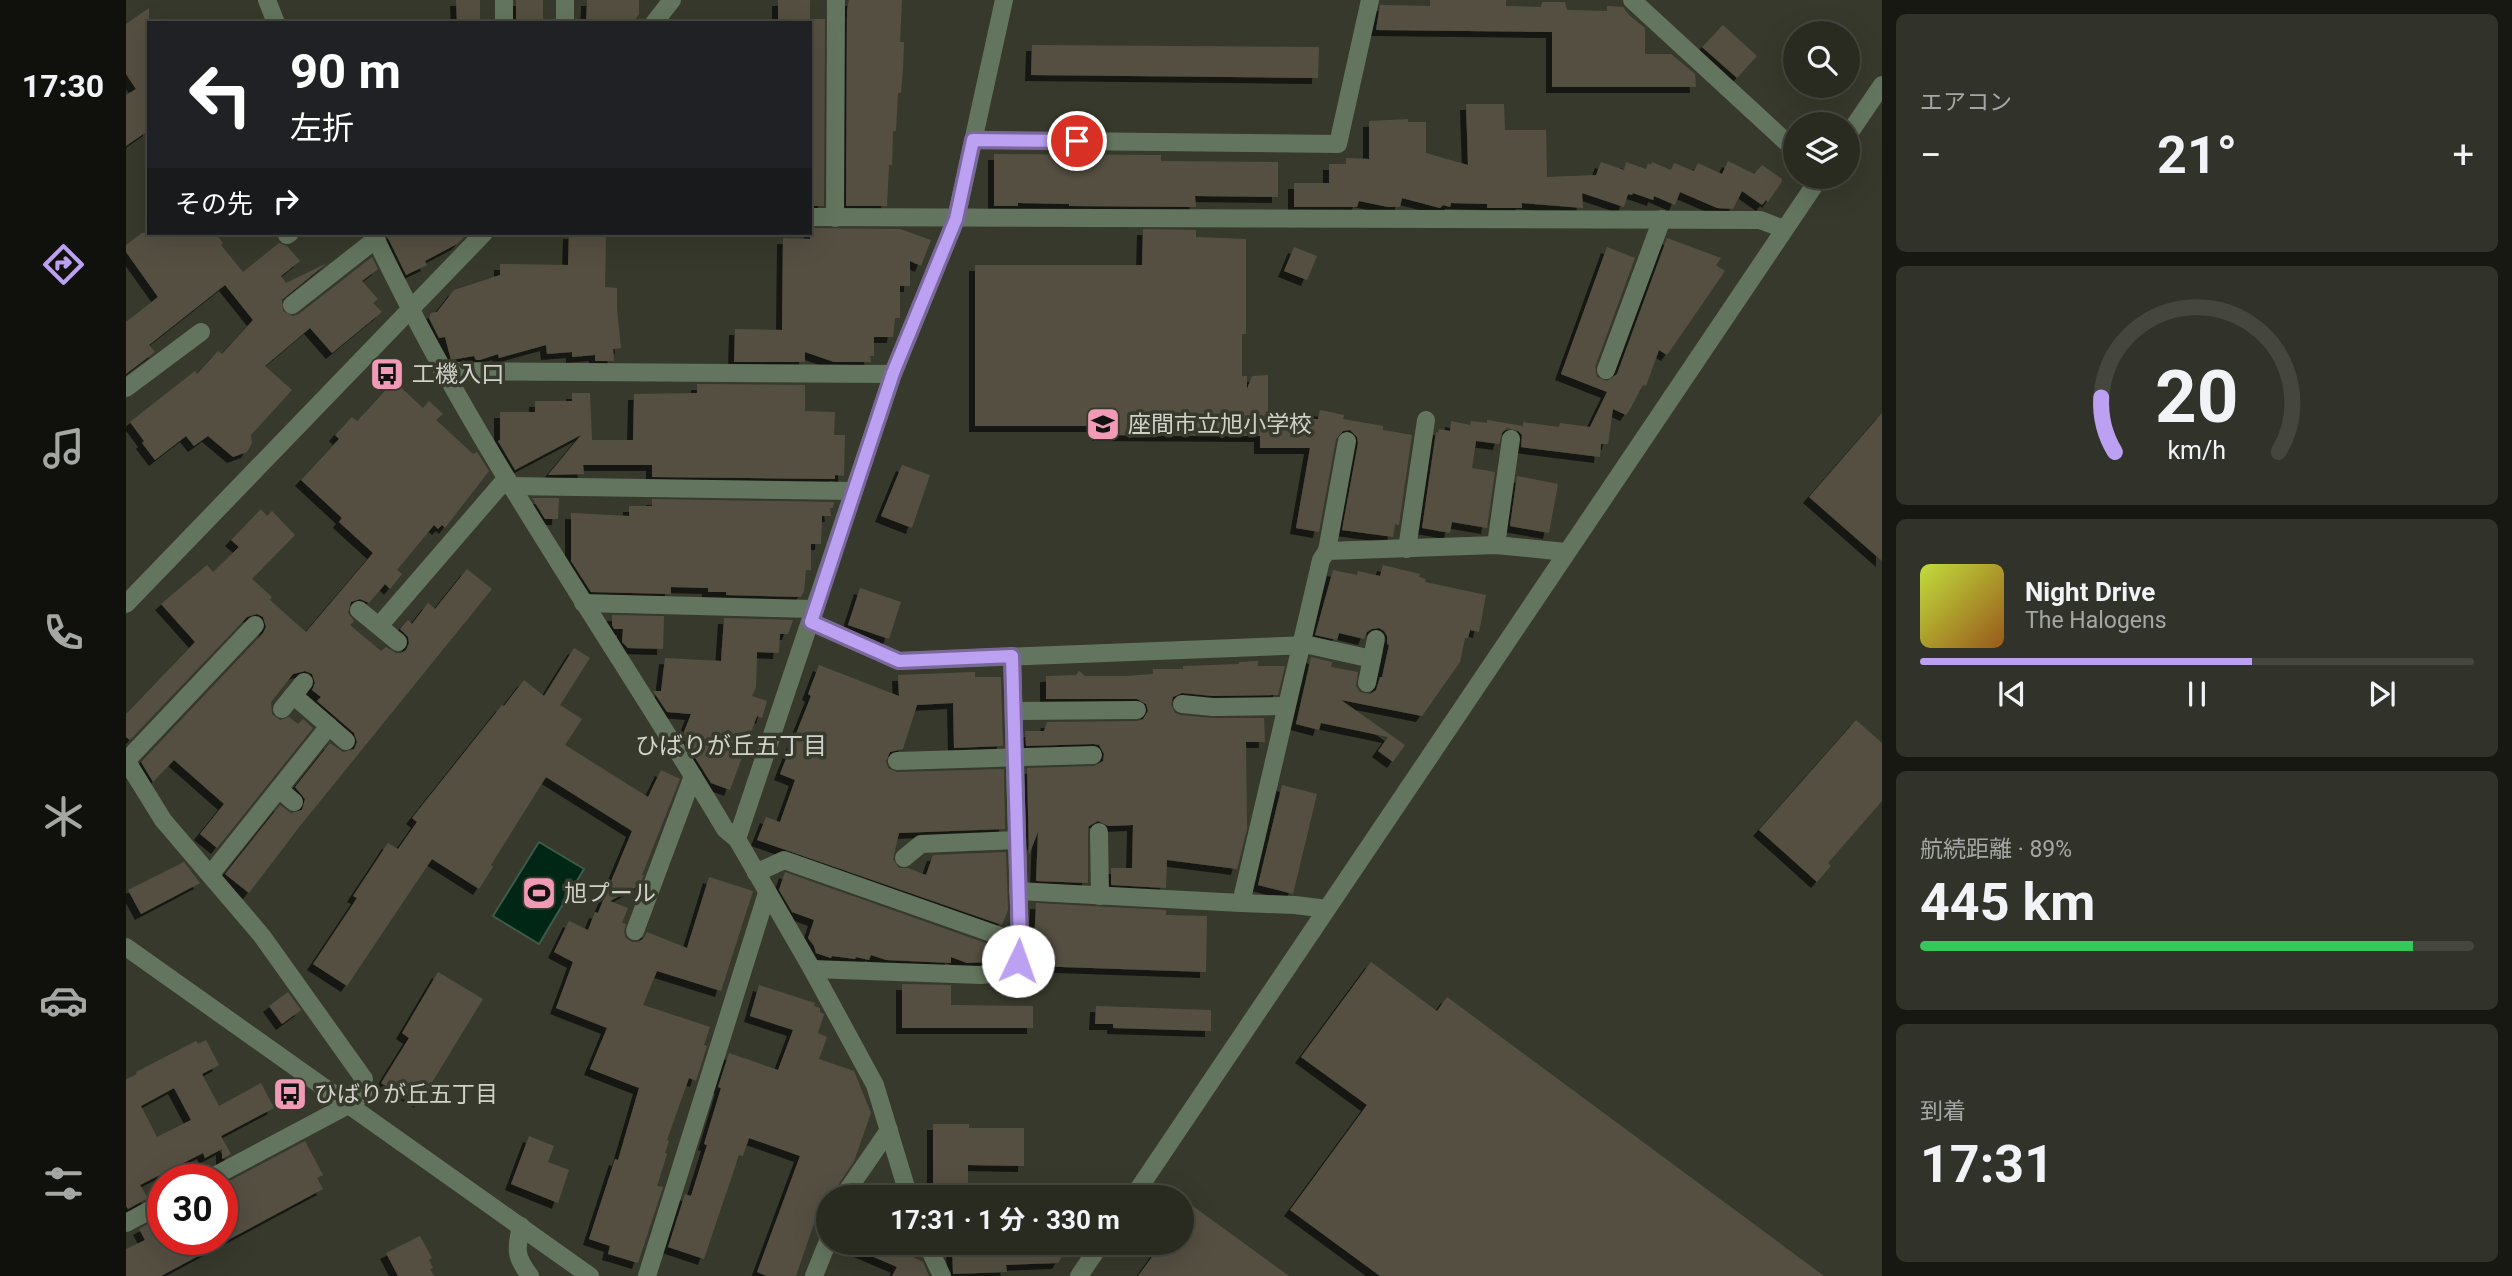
<!DOCTYPE html>
<html lang="ja">
<head>
<meta charset="utf-8">
<style>
	body { margin:0; font-family:Roboto,"Noto Sans JP",sans-serif; background:#31332a; color:#f1f3f6; height:100vh; display:flex; flex-direction:column; font-size:26px; white-space:nowrap }
	* { box-sizing:border-box; margin:0 }
	p { font-size:23px; color:#a5a7a5 }
	.icon { flex:none; width:38px; height:38px; fill:none; stroke:currentColor; stroke-width:2; stroke-linecap:round; stroke-linejoin:round }
	.map { position:relative; flex:1; overflow:hidden }
	.side { display:flex; flex-direction:column; gap:14px; padding:14px; background:#171812; width:630px }
	.side>* { flex:none }
	.banner { position:absolute; left:21px; top:21px; width:665px; height:214px; border-radius:0px; box-shadow:0 7px 28px #0002,0 0 0 2px #45473f; background:#202124; color:#fff; overflow:hidden }
	.controls { position:absolute; left:1657px; top:21px; display:grid; gap:14px }
	.controls a { display:grid; place-items:center; width:77px; height:77px; border-radius:50%; background:#292b21; box-shadow:0 7px 28px #0002,0 0 0 2px #45473f; font-size:35px }
	.speed { position:absolute; left:21px; top:1164px; display:flex; gap:14px; font-size:35px; font-weight:700; text-align:center }
	.speed>* { display:grid; place-content:center; width:91px; height:91px; border-radius:50%; background:#292b21; box-shadow:0 7px 28px #0002,0 0 0 2px #45473f; line-height:1 }
	.speed .limit { border:10px solid #d22; background:#fff; color:#111 }
	.pin { position:absolute; display:grid; place-items:center; width:60px; height:60px; color:#fff; margin:-30px; border:4px solid #fff; border-radius:50%; box-shadow:0 2px 7px #0007 }
	.me { position:absolute; width:77px; margin:-38px; rotate:3deg; stroke-linejoin:round; filter:drop-shadow(0 0 5px #0008) }
	.turn { display:flex; align-items:center; gap:24px; height:147px; padding:0 28px; font-size:32px }
	.turn .icon { width:91px; height:91px; stroke-width:2.5 }
	.turn b { display:block; font-size:49px; line-height:60px }
	.then { display:flex; align-items:center; height:66px; padding:0 28px; background:#0003; gap:14px; font-size:26px }
	.big { font-size:52px; font-weight:700; line-height:1.1 }
	.side .card { flex:1; display:flex; flex-direction:column; justify-content:center; gap:10px; min-width:0; padding:0 24px; border-radius:10px; background:#31332a }
	.side .dial { align-items:center; gap:0 }
	.dial svg { height:182px; overflow:visible; fill:none; stroke:#45473f; stroke-width:7; stroke-linecap:round; text-anchor:middle }
	.dial text { fill:#f1f3f6; stroke:none }
	.song { display:flex; align-items:center; gap:21px }
	.cover { width:84px; height:84px; border-radius:10px; background:linear-gradient(135deg,hsl(70 70% 55%),hsl(30 70% 35%)) }
	.played { height:7px; border-radius:4px; background:linear-gradient(90deg,#bca0f2 60%,#45473f 60%) }
	.keys { display:flex; justify-content:space-around; direction:ltr }
	.heat { display:flex; justify-content:space-between; align-items:center; font-size:38px; direction:ltr }
	.charge { height:10px; border-radius:5px; background:linear-gradient(90deg,#34c759 89%,#45473f 0) }
	.trip { position:absolute; left:690px; top:1185px; width:378px; height:70px; border-radius:35px; background:#292b21; box-shadow:0 7px 28px #0002,0 0 0 2px #45473f; font-weight:700; line-height:70px; text-align:center }
	main { display:flex; flex:1; min-height:0 }
	.tab-bar { display:flex; flex-direction:column; width:126px; justify-content:space-around; align-items:center; background:#10110d; color:#a5a7a5 }
	.tab-bar .icon { width:49px; height:49px }
	.tab-bar .selected { color:#bca0f2 }
	.tab-bar b { font-size:32px; color:#f1f3f6 }
	.map>svg:first-child { display:block }
	.water { fill:#002615; stroke:#3e5a4b; stroke-width:2 }
	.building { fill:#555043; fill-rule:evenodd; filter:url(#shadow) }
	.lines { fill:none; stroke-linecap:round; stroke-linejoin:round }
	.minor { stroke:#63755e; stroke-width:18 }
	.route-casing { stroke:#7a689d; stroke-width:18 }
	.route { stroke:#bca0f2; stroke-width:12 }
	.labels { text-anchor:middle; stroke-width:7; stroke-linejoin:round; paint-order:stroke }
	.poi-label { font-size:23px; fill:#d0d2ca; stroke:#37392c; text-anchor:start }
	.neighbourhood-label { font-size:24px; fill:#d0d2ca; stroke:#37392c }
</style>
</head>
<body>
<main>
<nav class="tab-bar">
<b>17:30</b>
<svg class="icon selected" aria-label="directions" viewBox="0 0 24 24"><path d="M12 3l9 9-9 9-9-9zM9 14v-3h6M13 9l2 2-2 2"/></svg>
<svg class="icon" aria-label="music" viewBox="0 0 24 24"><path d="M9 18V5l10-2v13"/><circle cx="6" cy="18" r="3"/><circle cx="16" cy="16" r="3"/></svg>
<svg class="icon" aria-label="phone" viewBox="0 0 24 24"><path d="M5 4h4l2 5-3 2q2 4 5 5l2-3 5 2v4C11 20 4 13 5 4z"/></svg>
<svg class="icon" aria-label="climate" viewBox="0 0 24 24"><path d="M12 3v18M4 7l16 10M4 17L20 7"/></svg>
<svg class="icon" aria-label="car" viewBox="0 0 24 24"><path d="M5 17H2v-5l4-1 3-4h7l3 4 3 1v5h-3M9 17h6M6 11h13"/><circle cx="7" cy="17" r="2"/><circle cx="17" cy="17" r="2"/></svg>
<svg class="icon" aria-label="filters" viewBox="0 0 24 24"><path d="M4 7h16M4 17h16"/><circle cx="9" cy="7" r="2"/><circle cx="15" cy="17" r="2"/></svg>
</nav>
<div class="map">
<svg width="1756" height="1276" viewBox="0 0 1756 1276">
	<defs>
		<filter id="shadow"><feDropShadow dx="-6" dy="6" stdDeviation="0" flood-color="#0009"/></filter>
	</defs>
	<rect width="100%" height="100%" fill="#37392c"/>
	<path class="water" d="M413,842l45,27 -45,75 -46,-28z"/>
	<g class="building">
		<path d="M330,0h24v23h-23z"/>
		<rect x="390" y="0" width="27" height="23"/>
		<path d="M461,0h52v14l-6,9h-47z"/>
		<rect x="652" y="0" width="32" height="23"/>
		<path d="M723,0h53l-2,42h4l-1,26 -2,25h-3l-2,38h-3l-1,34h-3l-2,41h-41l1,-196z"/>
		<path d="M1304,0h76v6l35,1 1,-5h23l2,8 40,1v-5l16,1 6,8 16,13v26h26l24,20 1,13h-144v-55l-176,-2 4,-25 50,1z"/>
		<path d="M23,8v122l-23,16v-51l10,-6 -10,-15v-50z"/>
		<path d="M684,19h15l-1,187h-14z"/>
		<path d="M1597,25l34,31 -20,22 -35,-31z"/>
		<path d="M906,45l287,2 -1,31 -287,-3z"/>
		<path d="M1340,104h38l1,26h41l1,47 49,-2 5,-13 23,8 2,-8 20,7 2,-6 3,2 1,-3 19,8 3,-7 20,8 4,-8 24,11 6,-13 26,13 8,-9 20,14 -1,4 -13,19 -2,-2 -4,5 -20,-14 -9,18 -16,-1 -37,-16 -5,13 -21,-9 -1,4 -20,-7 -1,2 -4,-1 -4,13 -42,-14 1,15 -61,-5v5h-35v-4l-36,-1 -1,4 -7,-2 -3,3 -38,-10 -2,9h-12l-29,-6 -2,6h-63v-24h35v-19h17v-6l23,1v-38l39,-2v3h18v31l42,12z"/>
		<path d="M868,154l167,1v6l117,1v35l-83,-1 1,11 -127,-1v-2l-51,-1v3h-24z"/>
		<path d="M684,228l90,1 31,11 -10,26 -11,-5v25h-10v32h-5l-2,19h-19v19h-4l1,6h-37l-29,-10v10h-71l1,-33 47,1 1,-92 27,1z"/>
		<path d="M1017,229l53,1v7l50,2v95h-4v42h5v13l5,-13 16,-1v43l50,1 2,-9 24,5 -1,4 40,7v4l29,5 -13,90 -4,-1 -2,13 -51,-7 16,-87 -1,-6 -7,-7 -7,1 -7,8 -17,93 -23,-4 14,-80h-50v-12l-162,-1v-9h-123v-161h167z"/>
		<path d="M16,233h73l8,10 -2,2 22,27 36,-29 8,3 13,15 -19,15 5,7 41,-20 -45,37 1,11 10,5 6,-2 73,-57 6,12 -16,12 16,18 -5,4 9,9 -50,41 -22,-25 -45,38 27,24 -41,45 1,8 -5,9 -14,5 -25,-21 -14,10 -8,-10 -31,24 -13,-17 2,-2 -14,-19 65,-51 2,3 21,-23 4,3 31,-34 -28,-35 -76,60 6,7 -29,22v-52l32,-25 -32,-45v-7z"/>
		<path d="M263,233h79l-11,11 -32,17 2,4 -21,10 -20,-41z"/>
		<path d="M443,233h37l-1,54 12,1v21l4,39 -8,1 1,12h-19v-6l-23,2v-5l-25,2 -1,-9 -47,13 -1,-4 -18,6h-4l-2,-4 -23,4 -6,-23 -6,1 -10,-20 2,-5 6,-1 17,-22 46,-15v-11l68,1z"/>
		<path d="M1541,238l54,20 -5,7 9,6 -58,84 -8,-5 -13,36 -3,-1 -14,26 -3,4 -13,-6 -5,35h-7l-1,13 -79,-10 1,-12 -4,-4 -11,-3 -5,5 -3,11 -23,-3 -4,27 23,4 -8,56 -35,-6 -2,11 -28,-5 14,-96 2,1 1,-4 11,2 1,-10 19,4 1,-4 16,2v-3l36,6v-4l36,5 1,-4 30,4 17,-35 -46,-18 46,-127 28,11 -40,109 2,10 10,4 10,-7z"/>
		<path d="M1168,247l23,9 -10,24 -23,-9z"/>
		<path d="M268,381l29,27 6,-7 14,13 -7,6 37,34 4,-2 12,19 -44,57 -3,-3 -4,4 -4,-4 -37,45 5,4 -12,15 -5,-5 -16,19 -9,-4 -9,3 -3,11 6,8 -4,4 31,26 5,-4 10,6h5l5,-3 3,-7 -1,-6 -8,-8 8,-9 4,4 16,-21 7,6 32,-40 25,20 -192,237 -51,67 -24,-19 55,-69 11,8 11,-3 3,-11 -10,-12 35,-44 13,9 11,-3 3,-7 -3,-9 -37,-32 4,-4 -9,-7 3,-7 -3,-9 -7,-3 -12,3 -22,28 1,12 8,6 9,-3 9,7 5,-5 10,9 -96,120 -17,-14 24,-30 -50,-44 -21,22 -12,-20 122,-129 3,-6 -3,-10 -6,-3 -10,3 -117,123 -4,-3v-23l69,-72 -34,-38 46,-39 6,7 26,-25 -8,-7 30,-31 6,7 5,-5 23,24 -43,44 20,18 -2,3 36,32 67,-79 -34,-31 3,-4 -41,-38 38,-41 -4,-4 17,-18 5,4z"/>
		<path d="M571,384l108,1v26l30,1 -1,23h11l-1,41 -9,-1v4l-183,-2v-12h-69l1,9 -36,1 33,-40 -66,35 -17,-29 2,-1v-28h35v-11h37v-8h18l2,47h41l1,-46 63,-1z"/>
		<path d="M1756,413v148l-73,-64z"/>
		<path d="M776,465l28,10 -18,53 -31,-12z"/>
		<path d="M1391,476l41,8 -9,49 -39,-7z"/>
		<path d="M406,498h27l-1,21h-13z"/>
		<path d="M526,499l182,3 -1,6h-3l1,8h-9l-1,28h-10v26h-5l-2,21 -3,6 -75,-2v-3h-18v-4l-37,-1v7l-80,-2 -20,-31v-48l58,3v-10h23z"/>
		<path d="M1257,565l37,9 -1,3 7,2 -1,3 61,13 -7,37 -9,-2 -2,8h-3l-5,24 -38,54 -81,-16 64,45 -12,17 -15,-11 10,-14 -67,-14 -2,7 -23,-6 15,-67 21,5 -1,5 27,5 -2,14 4,6 10,2 6,-4 4,-13h2l7,-32 -2,-1v-8l-3,-5 -5,-3 -7,1 -5,3 -3,7 -25,-6 -2,7 -22,-5 18,-65 24,5 1,-4 22,5z"/>
		<path d="M734,588l41,14 -12,37 -41,-14z"/>
		<path d="M486,615l52,1 -1,33 -35,-1 -6,-6 1,-13h-9l-2,-4z"/>
		<path d="M598,618l69,2 -5,14h-8l-1,19 -22,-1 -1,35 -4,9 15,5 -5,17 -5,-2 -27,74 -19,-7 -29,-46 9,-23 -24,-2 -14,-21h8l4,-33 56,3z"/>
		<path d="M448,648l16,10 -30,47 22,14 -17,26 83,52 13,-27 19,9 -38,96h2l-4,10 -30,16 18,7 -6,15 4,1 -2,8 2,6 6,4h6l5,-3 4,-7 40,16 22,-71 44,14 -32,100 -64,-20 -14,34 67,22 -6,18 3,1 -11,35 -7,-3 -22,62 2,1 -4,12 2,1 -10,32 6,1 -25,76 -30,-9 2,-8 -21,-7 26,-80 3,1 21,-72 -49,-19 17,-41 -51,-20 17,-46 -19,-10 15,-31 19,9 7,-18 3,1 6,-15 28,-67 -86,-54 -55,88 2,2 -14,22 -47,-30 -85,127 -34,-22 44,-66 -4,-2 35,-53 10,6 19,-27 -5,-4 90,-113 2,1 20,-26 20,16z"/>
		<path d="M1132,661v5h27l-7,29 -65,1 -31,-3 -9,4 -2,7 4,9 6,2 32,3h51l1,24h-19l1,87 -10,40 -70,-9 -1,28 -55,-3v-17h21l1,-43 -25,1 -10,-5 -9,5 -1,5v52l-52,-2 2,-49 -9,23 -2,-87 67,-2 9,-5 1,-7 -5,-9 -6,-1 -67,2 -1,-15h19l3,-9 91,-1 5,-2 5,-8 -2,-7 -9,-5h-91v-23l30,-1 3,-4 6,5h41l27,-2v-5h30v-3l56,-2v-2z"/>
		<path d="M693,665l80,31 -1,-21 77,-3v5h26l2,69 -49,2 -1,-45 -36,2 -14,44 -13,3 -4,9 2,7 9,4 107,-3 1,60 -106,4 -6,26 6,9h9l18,7 7,-20 73,-3 2,58 -6,15 -245,-85 9,-23 14,5 15,-42 -15,-6 31,-78 -3,-2z"/>
		<path d="M1730,720l26,23v58l-54,62 3,3 -14,16 -58,-52z"/>
		<path d="M1156,785l35,9 -24,100 -35,-9z"/>
		<path d="M58,862l16,21 -59,31 -13,-24z"/>
		<path d="M659,872l209,74 -5,16 -22,1 -16,-6v6l-65,-3 -15,-5 -2,5 -13,-3 -1,2 -23,-3 -1,2 -15,-5 -2,-7 -6,-8 6,-18 -22,-8 -13,-22z"/>
		<path d="M910,903l130,7v5l41,1 -1,56 -173,-6z"/>
		<path d="M1245,962l66,49 10,-14 377,279h-444l-90,-66 77,-105 -66,-48z"/>
		<path d="M312,972l45,27 -63,103 -15,-9 -2,4 -22,-14 28,-45 -7,-5z"/>
		<path d="M776,984l49,1v20l82,1v22h-131z"/>
		<path d="M633,985l56,18 -1,3 6,2v4l4,2 -6,19 9,4 -8,22 35,12 17,42 -17,48 -14,21 -6,15h-11l-27,79h-29l-10,-4 43,-116 -51,-18 -6,18 -4,-1 -35,104 -36,-12 17,-53 6,2 16,-51 -3,-1 17,-56 -3,-1 11,-34 49,17 15,-40 -43,-14z"/>
		<path d="M162,992l13,18 -19,14 -13,-18z"/>
		<path d="M970,1006l115,4v21l-98,-3v-4h-18z"/>
		<path d="M80,1040l13,25 -17,9 17,32 42,-23 13,25 -53,28 10,18 -9,5v-10l-17,9 -2,-5 -63,32 8,13 -20,11 -2,-3v-128l1,1 10,-5 -1,-2 60,-31 2,3zM48,1088l17,32 -34,17 -16,-31z"/>
		<path d="M807,1124h36v4h55v38l-56,-1v29l-35,-1z"/>
		<path d="M403,1136l25,10 -6,16 21,8 -11,33 -47,-19z"/>
		<path d="M179,1141l18,34 -6,3 6,11 -162,87h-35v-27l19,-9 -6,-11 20,-11 4,7v14h59v-54z"/>
		<path d="M741,1183l30,12v2h-40z"/>
		<path d="M1064,1204l99,72h-151l25,-34h18v-25z"/>
		<path d="M294,1236l12,22 -3,2 4,8 -3,1 4,7h-36l-12,-23z"/>
		<path d="M713,1242h44l40,20 6,14h-37l5,-9z"/>
		<path d="M826,1242h119l-13,21 -52,2 1,7 -54,2z"/>
	</g>
	<g class="lines">
		<g class="minor">
			<path d="M141,0l9,23"/>
			<path d="M378,0v23"/>
			<path d="M439,0v23"/>
			<path d="M1506,0l164,151"/>
			<path d="M528,23l18,-23"/>
			<path d="M1722,135l34,-50"/>
			<path d="M847,140l365,4 32,-144"/>
			<path d="M684,217l950,3 24,9"/>
			<path d="M709,218l1,-218"/>
			<path d="M247,233c98,210 234,397 352,596l12,10"/>
			<path d="M161,235l3,-2"/>
			<path d="M166,305l84,-66"/>
			<path d="M1480,370l56,-151"/>
			<path d="M316,371l451,3"/>
			<path d="M0,388l75,-56"/>
			<path d="M383,486l345,5"/>
			<path d="M1370,545l15,-106"/>
			<path d="M1281,549l19,-129"/>
			<path d="M1201,551l20,-110"/>
			<path d="M457,603l232,6"/>
			<path d="M0,604l358,-371"/>
			<path d="M233,610l39,32"/>
			<path d="M685,622l88,39 410,-16 63,14"/>
			<path d="M253,626l126,-146"/>
			<path d="M1241,683l9,-44"/>
			<path d="M167,695l53,46"/>
			<path d="M1056,704l31,3 73,-1"/>
			<path d="M156,709l22,-27"/>
			<path d="M888,711l123,-1"/>
			<path d="M0,760l37,60 99,116 102,143 -1,15 -13,10 -143,76"/>
			<path d="M0,761l129,-136"/>
			<path d="M771,761l196,-6"/>
			<path d="M153,789l15,13"/>
			<path d="M973,832l1,64"/>
			<path d="M778,858l17,-14 96,-4"/>
			<path d="M630,873l28,-13 236,83"/>
			<path d="M84,875l119,-149"/>
			<path d="M892,891l223,12 80,-343 6,-9 169,-6 70,7"/>
			<path d="M1115,903l54,2 32,4"/>
			<path d="M509,931l58,-155"/>
			<path d="M0,947l464,329"/>
			<path d="M686,969l169,6 24,-4 13,-10 2,-18 -8,-287"/>
			<path d="M719,1197l4,-9 40,-58"/>
			<path d="M783,1197l-34,-112 -63,-116 -75,-130 156,-465 63,-155 48,-219"/>
			<path d="M1007,1197l687,-1020"/>
			<path d="M0,1223l37,-20"/>
			<path d="M395,1226c-5,25 -6,30 9,50"/>
			<path d="M800,1242l16,34"/>
			<path d="M521,1276l120,-383"/>
			<path d="M688,1276l14,-35"/>
			<path d="M953,1276l23,-34"/>
		</g>
	</g>
	<g class="lines">
		<g class="route-casing">
			<path id="route" d="M892,961l2,-18 -8,-287 -113,5 -88,-39 82,-249 63,-154 17,-79 104,1"/>
		</g>
		<use href="#route" class="route"/>
	</g>
	<defs>
		<g id="bus-square" transform="scale(1.75)"><rect x="-9" y="-9" width="18" height="18" rx="4" fill="#f09ab6" stroke="#37392c"/><path d="M-5-6H5V4H4V6H2V4H-2V6H-4V4H-5ZM-3.5-4V0h7V-4ZM-3.5 1.2v1.5H-2V1.2ZM2 1.2v1.5H3.5V1.2Z" fill="#111"/></g>
		<g id="school-square" transform="scale(1.75)"><rect x="-9" y="-9" width="18" height="18" rx="4" fill="#f09ab6" stroke="#37392c"/><path d="M0-5L7-2L0 1L-7-2ZM-4 1L0 2.5L4 1V4Q0 6-4 4Z" fill="#111"/></g>
		<g id="stadium-square" transform="scale(1.75)"><rect x="-9" y="-9" width="18" height="18" rx="4" fill="#f09ab6" stroke="#37392c"/><path d="M0-5a6.5 5 0 1 0 0 10a6.5 5 0 1 0 0-10ZM-3.5-1.8h7v3.6h-7Z" fill="#111"/></g>
	</defs>
	<g fill-rule="evenodd">
		<use href="#bus-square" x="261" y="374"/>
		<use href="#school-square" x="977" y="424"/>
		<use href="#stadium-square" x="413" y="893"/>
		<use href="#bus-square" x="164" y="1094"/>
	</g>
	<g class="labels">
		<g class="poi-label">
			<text x="286" y="382">工機入口</text>
			<text x="1002" y="432">座間市立旭小学校</text>
			<text x="438" y="901">旭プール</text>
			<text x="188" y="1102">ひばりが丘五丁目</text>
		</g>
		<g class="neighbourhood-label">
			<text x="605" y="754">ひばりが丘五丁目</text>
		</g>
	</g>
</svg>
<div class="controls">
<a><svg class="icon" aria-label="search" viewBox="0 0 24 24"><circle cx="10" cy="10" r="6"/><path d="M15 15l6 6"/></svg></a>
<a><svg class="icon" aria-label="layers" viewBox="0 0 24 24"><path d="M12 4l9 5-9 5-9-5zM3 14l9 5 9-5"/></svg></a>
</div>
<div class="speed"><div class="limit">30</div></div>
<div class="pin" style="left:951px;top:141px;background:#d93025"><svg class="icon" aria-label="arrive" viewBox="0 0 24 24"><path d="M6 21V4h12l-3 4 3 4H6"/></svg></div>
<svg class="me" style="left:892px;top:961px" viewBox="-20 -20 40 40"><circle r="19" fill="#fff"/><path d="M0-13L10 11 0 6-10 11z" fill="#bca0f2"/></svg>
<div class="trip">17:31 · 1 分 · 330 m</div>
<div class="banner">
<div class="turn"><svg class="icon" aria-label="left" viewBox="0 0 24 24"><path d="M17 20v-9H6M10 6l-5 5 5 5"/></svg><div><b>90 m</b>左折</div></div>
<div class="then">その先<svg class="icon" aria-label="right" viewBox="0 0 24 24"><path d="M7 20v-9h11M14 6l5 5-5 5"/></svg></div>
</div>
</div>
<section class="side">
<div class="card"><p>エアコン</p>
<div class="heat"><a>−</a><b class="big">21°</b><a>+</a></div>
</div>
<div class="card dial"><svg viewBox="0 0 100 80">
<path d="M14 69A42 42 0 1 1 86 69"/>
<path d="M14 69A42 42 0 0 1 8 45" stroke="#bca0f2"/>
<text x="50" y="56" font-size="32" font-weight="700">20</text>
<text x="50" y="72" font-size="11">km/h</text>
</svg></div>
<div class="card">
<div class="song"><i class="cover"></i><div><b>Night Drive</b><p>The Halogens</p></div></div>
<div class="played"></div>
<div class="keys"><svg class="icon" aria-label="previous" viewBox="0 0 24 24"><path d="M18 5L8 12l10 7zM5 5v14"/></svg><svg class="icon" aria-label="pause" viewBox="0 0 24 24"><path d="M8 5v14M16 5v14"/></svg><svg class="icon" aria-label="next" viewBox="0 0 24 24"><path d="M6 5l10 7-10 7zM19 5v14"/></svg></div>
</div>
<div class="card"><p>航続距離 · 89%</p><b class="big">445 km</b><div class="charge"></div></div>
<div class="card"><p>到着</p><b class="big">17:31</b></div>
</section>
</main>
</body>
</html>
